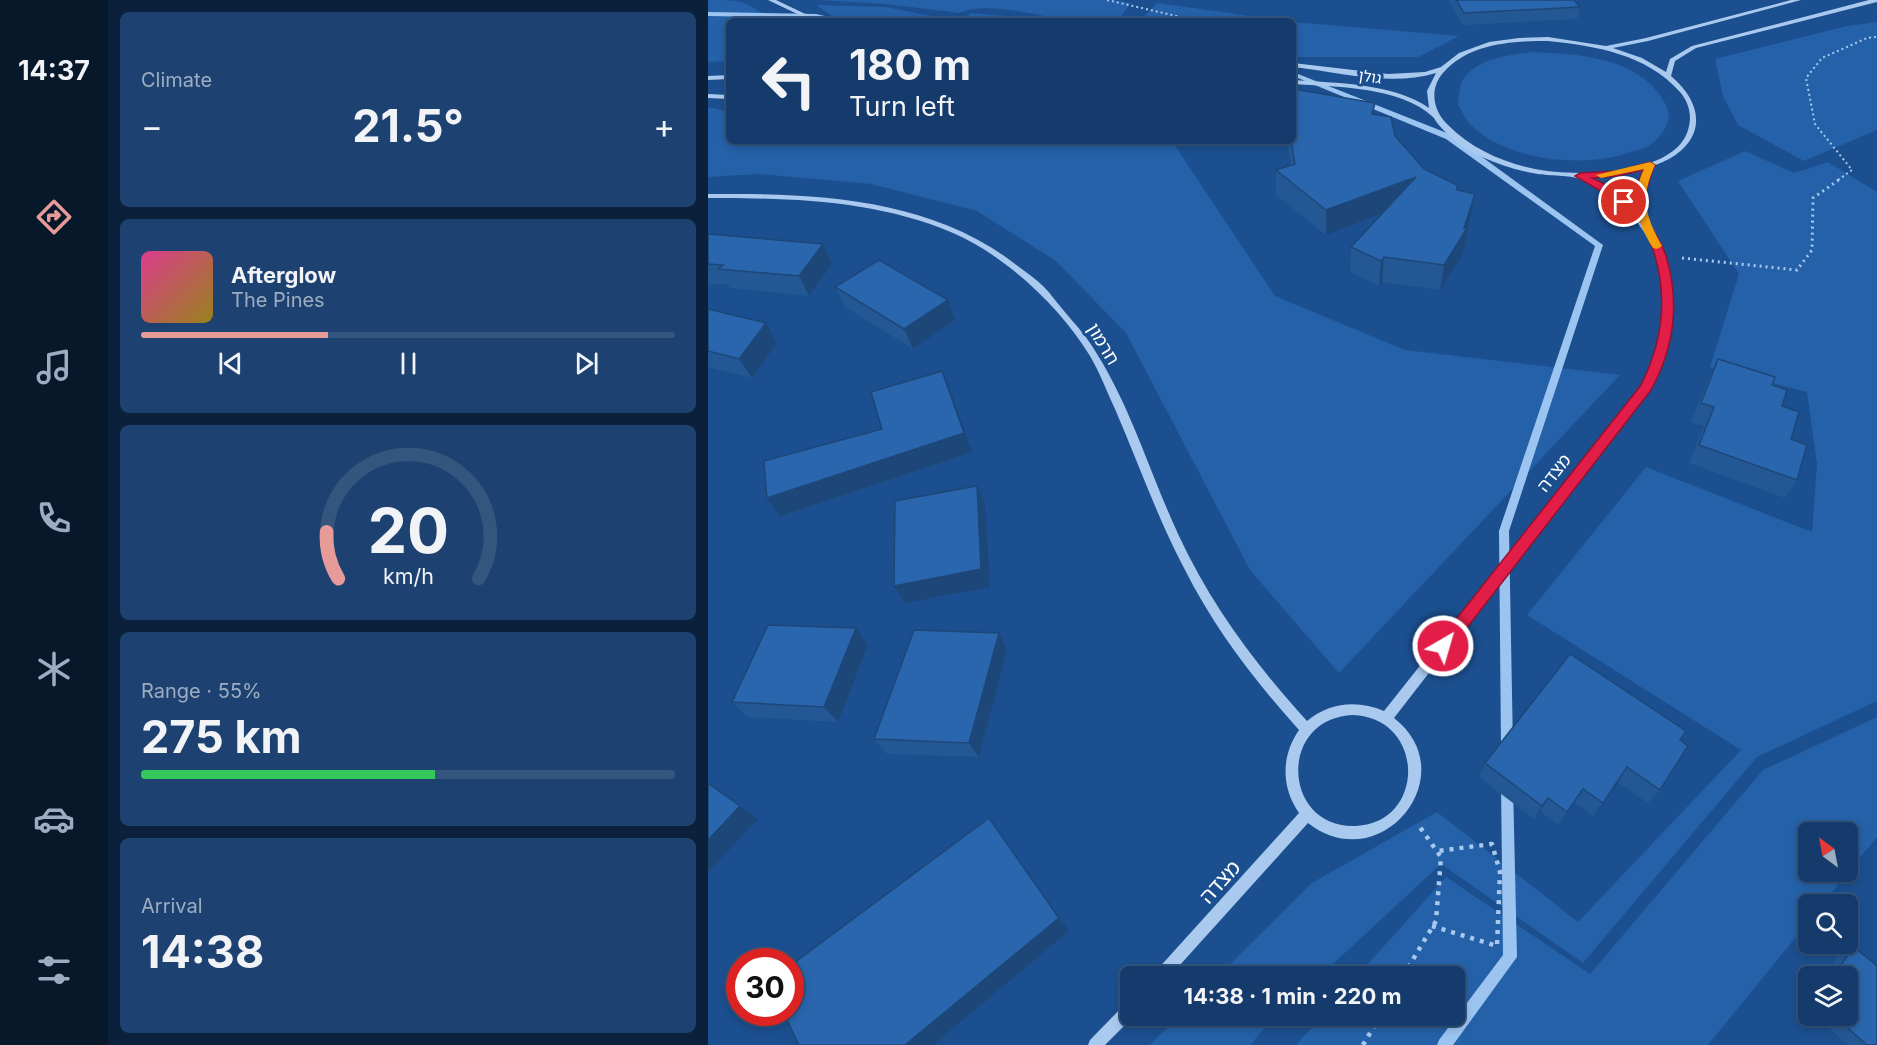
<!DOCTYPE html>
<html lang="en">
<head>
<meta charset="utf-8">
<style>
	body { margin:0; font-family:Inter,"Noto Sans Hebrew",sans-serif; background:#1d4271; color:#f1f3f6; height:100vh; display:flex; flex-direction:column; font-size:22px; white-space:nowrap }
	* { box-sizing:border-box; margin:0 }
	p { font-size:20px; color:#9dadc1 }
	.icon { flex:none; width:33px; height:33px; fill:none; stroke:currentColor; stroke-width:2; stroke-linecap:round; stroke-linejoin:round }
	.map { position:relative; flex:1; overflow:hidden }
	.side { display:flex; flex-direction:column; gap:12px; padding:12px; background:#0b203b; width:600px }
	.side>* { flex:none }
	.banner { position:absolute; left:18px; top:18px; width:570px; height:126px; border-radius:9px; box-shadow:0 3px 9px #0003,0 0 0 2px #33557e; background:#143b6b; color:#f1f3f6; overflow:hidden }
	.needle { width:39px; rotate:328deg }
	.tools { position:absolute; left:1090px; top:822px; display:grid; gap:12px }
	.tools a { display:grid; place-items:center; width:60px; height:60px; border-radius:9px; background:#143b6b; box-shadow:0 3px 9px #0003,0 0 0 2px #33557e; font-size:30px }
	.speed { position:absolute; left:18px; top:948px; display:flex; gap:12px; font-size:30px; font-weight:700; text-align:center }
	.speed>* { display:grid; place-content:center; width:78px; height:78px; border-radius:50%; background:#143b6b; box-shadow:0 3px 9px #0003,0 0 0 2px #33557e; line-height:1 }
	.speed .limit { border:9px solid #d22; background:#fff; color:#111 }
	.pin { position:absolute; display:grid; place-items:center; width:51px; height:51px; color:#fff; margin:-26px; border:3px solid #fff; border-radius:50%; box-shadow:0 2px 6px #0007 }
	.me { position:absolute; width:66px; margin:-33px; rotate:38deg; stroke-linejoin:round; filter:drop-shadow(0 0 4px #0008) }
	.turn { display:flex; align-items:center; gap:21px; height:126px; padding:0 24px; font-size:27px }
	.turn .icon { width:78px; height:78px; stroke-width:2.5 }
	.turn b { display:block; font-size:42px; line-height:51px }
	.big { font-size:45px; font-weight:700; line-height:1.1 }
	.side .card { flex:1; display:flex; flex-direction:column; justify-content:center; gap:9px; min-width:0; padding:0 21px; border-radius:9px; background:#1d4271 }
	.side .dial { align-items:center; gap:0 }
	.dial svg { height:156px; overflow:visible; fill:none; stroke:#33557e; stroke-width:7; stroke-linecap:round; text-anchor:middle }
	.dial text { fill:#f1f3f6; stroke:none }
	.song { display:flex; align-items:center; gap:18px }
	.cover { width:72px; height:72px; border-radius:9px; background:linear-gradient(135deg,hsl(330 70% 55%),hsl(50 70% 35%)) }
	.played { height:6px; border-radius:3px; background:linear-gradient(90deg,#e69b98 35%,#33557e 35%) }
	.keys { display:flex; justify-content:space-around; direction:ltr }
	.heat { display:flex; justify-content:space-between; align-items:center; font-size:33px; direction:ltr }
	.charge { height:9px; border-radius:4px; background:linear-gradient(90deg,#34c759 55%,#33557e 0) }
	.trip { position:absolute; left:412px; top:966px; width:345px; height:60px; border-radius:9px; background:#143b6b; box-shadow:0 3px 9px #0003,0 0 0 2px #33557e; font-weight:700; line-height:60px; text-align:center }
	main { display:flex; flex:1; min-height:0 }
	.tab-bar { display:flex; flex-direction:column; width:108px; justify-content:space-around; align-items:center; background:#08182b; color:#9dadc1 }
	.tab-bar .icon { width:42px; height:42px }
	.tab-bar .on { color:#e69b98 }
	.tab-bar b { font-size:27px; color:#f1f3f6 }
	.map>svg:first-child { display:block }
	.green { fill:#2461a8; fill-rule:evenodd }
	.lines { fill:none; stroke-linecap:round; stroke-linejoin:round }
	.stream { fill:#9cc4f0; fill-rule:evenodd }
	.path-far2 { stroke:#a9c9ee; stroke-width:2; stroke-dasharray:2 3; stroke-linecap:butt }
	.path-far1 { stroke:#a9c9ee; stroke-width:3; stroke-dasharray:2 4; stroke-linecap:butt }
	.path { stroke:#a9c9ee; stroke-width:4.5; stroke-dasharray:4 6; stroke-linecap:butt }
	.minor { fill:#a9c9ee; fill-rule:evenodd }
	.wall { fill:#245895 }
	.shaded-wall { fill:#1d4779 }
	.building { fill:#2a66ad; stroke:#1d4779; stroke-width:1.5 }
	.route { fill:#e11d48; stroke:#92132f; stroke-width:1.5 }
	.slow { fill:#f59e0b }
	.labels { text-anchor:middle; stroke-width:6; stroke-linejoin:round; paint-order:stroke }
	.far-street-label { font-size:15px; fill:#fff; stroke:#1b4f8f }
	.street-label { font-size:18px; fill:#fff; stroke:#1b4f8f }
	.near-street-label { font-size:21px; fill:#fff; stroke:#1b4f8f }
</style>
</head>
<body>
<main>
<nav class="tab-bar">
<b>14:37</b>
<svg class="icon on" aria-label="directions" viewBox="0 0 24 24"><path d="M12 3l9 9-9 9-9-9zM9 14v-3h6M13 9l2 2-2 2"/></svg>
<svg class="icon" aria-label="music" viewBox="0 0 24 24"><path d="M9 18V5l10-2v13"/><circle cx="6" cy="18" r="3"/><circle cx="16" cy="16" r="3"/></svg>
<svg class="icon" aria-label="phone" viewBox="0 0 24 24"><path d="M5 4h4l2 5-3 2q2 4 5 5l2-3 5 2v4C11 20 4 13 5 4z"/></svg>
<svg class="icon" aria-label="climate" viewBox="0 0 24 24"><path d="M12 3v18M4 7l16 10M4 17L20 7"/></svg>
<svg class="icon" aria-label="car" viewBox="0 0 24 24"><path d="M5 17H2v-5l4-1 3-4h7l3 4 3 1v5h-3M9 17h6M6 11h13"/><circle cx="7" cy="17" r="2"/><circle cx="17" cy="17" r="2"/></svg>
<svg class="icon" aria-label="filters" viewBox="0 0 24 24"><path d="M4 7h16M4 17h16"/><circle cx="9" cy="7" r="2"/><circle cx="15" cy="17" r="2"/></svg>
</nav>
<section class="side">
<div class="card"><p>Climate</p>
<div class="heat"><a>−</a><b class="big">21.5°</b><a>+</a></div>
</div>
<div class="card">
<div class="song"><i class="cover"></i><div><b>Afterglow</b><p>The Pines</p></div></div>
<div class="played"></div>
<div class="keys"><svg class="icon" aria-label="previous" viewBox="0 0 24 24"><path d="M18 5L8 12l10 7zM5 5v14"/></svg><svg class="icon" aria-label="pause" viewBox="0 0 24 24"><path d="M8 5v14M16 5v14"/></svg><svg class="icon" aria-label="next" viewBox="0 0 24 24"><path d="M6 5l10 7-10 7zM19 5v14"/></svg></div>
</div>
<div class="card dial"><svg viewBox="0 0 100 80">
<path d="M14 69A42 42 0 1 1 86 69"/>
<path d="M14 69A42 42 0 0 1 8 45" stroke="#e69b98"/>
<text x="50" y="56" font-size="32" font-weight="700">20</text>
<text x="50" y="72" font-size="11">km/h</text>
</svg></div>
<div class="card"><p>Range · 55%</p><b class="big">275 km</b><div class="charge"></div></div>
<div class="card"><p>Arrival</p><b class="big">14:38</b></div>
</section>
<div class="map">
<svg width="1169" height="1045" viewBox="0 0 1169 1045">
	<rect width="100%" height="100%" fill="#1b4f8f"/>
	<g class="green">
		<path d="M0,0c34,0 38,0 64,21h-43v40l-21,1z"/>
		<path d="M111,0h295l17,3 -13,18c-14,0 -28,1 -42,0 -31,-3 -90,-21 -116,-8l-75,-9z"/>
		<path d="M449,3l129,18h-146z"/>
		<path d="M108,5l69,2 72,14h-118z"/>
		<path d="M263,13l88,8h-99z"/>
		<path d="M585,22l166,14 -41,21h-125z"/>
		<path d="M1169,22v108l-73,31 -66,-36 -15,-29 -8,-37 132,-33z"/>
		<path d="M825,52c46,2 109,5 133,53 8,15 -3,30 -15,39 -5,4 -14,6 -21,8 -45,17 -125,9 -160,-28 -5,-5 -8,-13 -12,-19 1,-7 1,-18 4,-24 15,-23 47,-26 71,-29z"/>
		<path d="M0,107l21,5v29h443l103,155 130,54 215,25 -281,298 -89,-103 -124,-237 -70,-72 -79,-50 -106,-27 -113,-10 -50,3z"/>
		<path d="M1037,151l49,22 34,-11 49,30v509l-120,56 -174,206 -142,-99 -121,112h-102l94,-93 125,-71 141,110 163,-172 -214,-135 119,-148 166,65 5,-68 -10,-72 -97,-25 29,-93 -61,-93z"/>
		<path d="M1169,717v120l-55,67h-13v17l-101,124h-412l26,-29h133v-40h-98l89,-99 144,97 173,-204zM1101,832h39v40h-39z"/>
		<path d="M471,1016h99l-19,18 -8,11h-101z"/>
	</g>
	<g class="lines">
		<g class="stream">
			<path d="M0,12l108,2 30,7h-13l-17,-3 -108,-2z"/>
			<path d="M585,72l159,63 151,110 -94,286 4,217 -2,4 -4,2 -4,-2 -2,-4 -2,-217 96,-285 -149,-107 -153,-63z"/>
			<path d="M799,779l5,2 1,4 4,172 -64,88h-16l2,-5 64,-85 -2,-170 1,-4z"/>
		</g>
		<g class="path-far2">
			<path d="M399,0l91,21"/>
			<path d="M1130,180l14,-10 -37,-46 -9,-46 16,-20 45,-20 10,-1"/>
		</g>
		<path class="path-far1" d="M974,258l115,12 15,-20 1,-52 27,-19"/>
		<g class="path">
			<path d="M724,926l65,20 3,-74 -8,-28 -55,7"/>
			<path d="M695,976l33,-55 5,-64 -24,-34"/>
			<path d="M655,1045l17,-29"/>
		</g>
		<g class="minor">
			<path d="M60,0h8l44,21h-8z"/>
			<path d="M1083,0h10l-153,41 -35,7 29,10 24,14 4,-13 22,-13 177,-46h8v2l-181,46 -21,13 -4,15c40,34 31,73 -18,90 -8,17 -12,42 -6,58 1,4 6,8 8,11 5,8 10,20 13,30 11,41 0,87 -19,124l-255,329c72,56 -13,162 -86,105l-138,153h-16l2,-5 143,-158c-18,-26 -18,-57 0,-83 -45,-50 -85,-102 -115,-162 -27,-51 -46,-106 -69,-159 -8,-17 -15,-36 -25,-53 -30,-49 -84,-100 -137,-123 -77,-33 -162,-35 -245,-35v-4c106,-1 224,3 311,73 8,6 17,12 25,20 7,7 13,16 20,24 12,14 24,27 33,43 35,56 54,122 82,182 32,69 77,129 128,185 23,-19 51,-21 77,-10l258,-325c8,-20 16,-40 20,-61 11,-64 -23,-122 -83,-146 -8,-4 -30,-3 -41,-5 -19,-3 -38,-9 -56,-17 -17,-7 -32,-19 -44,-33 -2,-2 -3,-5 -5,-7 -33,-31 -98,-30 -140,-33v-4c42,3 101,3 136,28l-2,-17 9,-18c-46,14 -97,-1 -143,-6v-4l95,11 37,-2 16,-5 18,-14 30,-11 30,-4 29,-1 58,9 40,-8zM840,41c48,5 98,13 132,51 8,9 12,22 9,34 -9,51 -116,51 -154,43 -33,-7 -63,-20 -87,-44 -15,-14 -19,-36 -5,-52 26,-30 68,-32 105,-32zM936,169l-7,23 1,20 -24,-21 -26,-14 34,-3zM645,715c73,3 73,108 3,111 -74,3 -79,-108 -3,-111z"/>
			<path d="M21,75v4l-21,1v-4z"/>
			<path d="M0,94l21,1v4l-21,-1z"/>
			<path d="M423,1001v15h3l-29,29h-17l2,-5 36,-37z"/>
		</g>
	</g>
	<g class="wall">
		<path d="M740,0h126l6,7 -3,12 -114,6z"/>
		<path d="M666,114l50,55 33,21 14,29 -4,11 -4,24 -23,36 -58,-8 -3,4 -29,-14 1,-25 31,-33 -56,21 -50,-40v-25l15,-5 -4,-24h6z"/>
		<path d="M0,234l124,30 -23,32 -79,-8 -2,-4h-20z"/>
		<path d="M127,287l120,33 -42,29 -68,-42z"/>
		<path d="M0,309l69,34 -25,35 -44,-11z"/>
		<path d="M1010,359l54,26 10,21 9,33 6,41 -12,18 -96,-35 15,-37 -13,-4 18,-44z"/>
		<path d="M160,645l-30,77 -90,-5 -16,-15z"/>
		<path d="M299,650l-28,107 -92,-3 -13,-15z"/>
		<path d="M972,740l-20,50 -12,13 -31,-21 -24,34 -19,-14 -16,23 -18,-14 -6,8 -55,-42 6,-14z"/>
		<path d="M1146,947l23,98h-29l-33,-29h33v-40h-24l16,-23z"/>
		<path d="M1101,999v12l-5,-5z"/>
	</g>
	<g class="shaded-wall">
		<path d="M708,177l-3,25 -87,33v-25z"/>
		<path d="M767,194l-12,60 -23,36 4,-25 20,-37z"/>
		<path d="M115,244l9,20 -23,32 -10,-20z"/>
		<path d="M676,257l-2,25 -3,4 2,-25z"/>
		<path d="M240,300l7,20 -42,29 -9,-20z"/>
		<path d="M58,323l11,20 -25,35 -13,-19z"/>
		<path d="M234,371l8,19 22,62 -192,64 -13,-18 197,-65z"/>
		<path d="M269,486l8,18 5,83 -85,16 -11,-17z"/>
		<path d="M148,628l12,17 -30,77 -14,-15z"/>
		<path d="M291,633l8,17 -28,107 -10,-14z"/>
		<path d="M840,798l-8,13 -6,8 8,-13z"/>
		<path d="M32,806l18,13 -50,53v-32z"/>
		<path d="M281,818l80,113 -136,114h-28z"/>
	</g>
	<g class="building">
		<path d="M748,0h118l6,7 -116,6z"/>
		<path d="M586,89l81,14 -3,11 19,3 4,19 29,33 33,16v5l18,4 -11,34h3l-23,37 -60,-8 -3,4 -30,-14 65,-70 -90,33 -50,-40 19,-6 -4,-23h2v-51z"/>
		<path d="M0,234l115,10 -24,32 -81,-7 5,-4 -15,-1z"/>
		<path d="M171,260l69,40 -44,29 -69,-42z"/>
		<path d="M0,309l58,14 -27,36 -31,-8z"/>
		<path d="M1010,359l57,18 -3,8 15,5 -5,16 17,6 -8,27 16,6 -10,35 -98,-35 15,-38 -13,-4z"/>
		<path d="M234,371l22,62 -197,65 -3,-37 118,-32 -11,-37z"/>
		<path d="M269,486l4,83 -87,17 1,-85z"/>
		<path d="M60,625l88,3 -32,79 -92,-5z"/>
		<path d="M206,630l85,3 -30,110 -95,-4z"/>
		<path d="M862,654l116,77 -6,9 8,6 -28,44 -33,-23 -24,36 -20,-14 -16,23 -19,-14 -6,8 -57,-43z"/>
		<path d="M0,783l32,23 -32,34z"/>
		<path d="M281,818l70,100 -154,127h-106l-16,-33h7v-46z"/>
		<path d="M1146,947l23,19v79h-10l-33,-29h14v-40h-15z"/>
	</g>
	<path class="route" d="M942,162l5,3c-7,17 -15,40 -6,58 6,11 13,20 17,33 14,46 8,92 -15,134l-202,261h-11l-2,-5 2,-4 203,-257c21,-42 27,-84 14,-129 -10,-37 -31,-44 -12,-86l-26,6 -25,2 25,12 12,12 -5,3 -49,-29 5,-3 37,-2z"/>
	<path class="slow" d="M942,162l5,3c-15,33 -10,50 7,81l-5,3 -4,-1c-16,-26 -23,-50 -9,-79l-43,9 -5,-3z"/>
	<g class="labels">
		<g class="far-street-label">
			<text transform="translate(662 77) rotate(9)" y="5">גולן</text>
		</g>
		<g class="street-label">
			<text transform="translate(395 344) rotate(59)" y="6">חרמון</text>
			<text transform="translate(846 473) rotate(-52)" y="6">מצדה</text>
		</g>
		<g class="near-street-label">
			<text transform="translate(512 882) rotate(-48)" y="7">מצדה</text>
		</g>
	</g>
</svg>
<div class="tools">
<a><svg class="needle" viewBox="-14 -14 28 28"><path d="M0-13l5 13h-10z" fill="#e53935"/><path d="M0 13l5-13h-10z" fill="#9dadc1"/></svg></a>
<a><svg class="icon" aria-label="search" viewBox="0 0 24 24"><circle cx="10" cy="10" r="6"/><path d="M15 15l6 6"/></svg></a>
<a><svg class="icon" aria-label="layers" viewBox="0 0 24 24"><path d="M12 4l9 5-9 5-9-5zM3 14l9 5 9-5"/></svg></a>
</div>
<div class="speed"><div class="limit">30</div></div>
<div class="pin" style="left:916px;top:202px;background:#d93025"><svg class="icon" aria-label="arrive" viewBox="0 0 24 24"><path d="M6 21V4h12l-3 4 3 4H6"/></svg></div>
<svg class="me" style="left:735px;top:646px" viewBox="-20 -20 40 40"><circle r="17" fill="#e11d48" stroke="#fff" stroke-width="3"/><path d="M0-11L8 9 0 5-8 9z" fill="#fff"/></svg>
<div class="trip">14:38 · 1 min · 220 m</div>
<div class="banner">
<div class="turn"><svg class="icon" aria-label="left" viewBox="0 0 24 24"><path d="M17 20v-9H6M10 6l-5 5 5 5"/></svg><div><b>180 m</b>Turn left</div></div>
</div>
</div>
</main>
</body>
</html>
